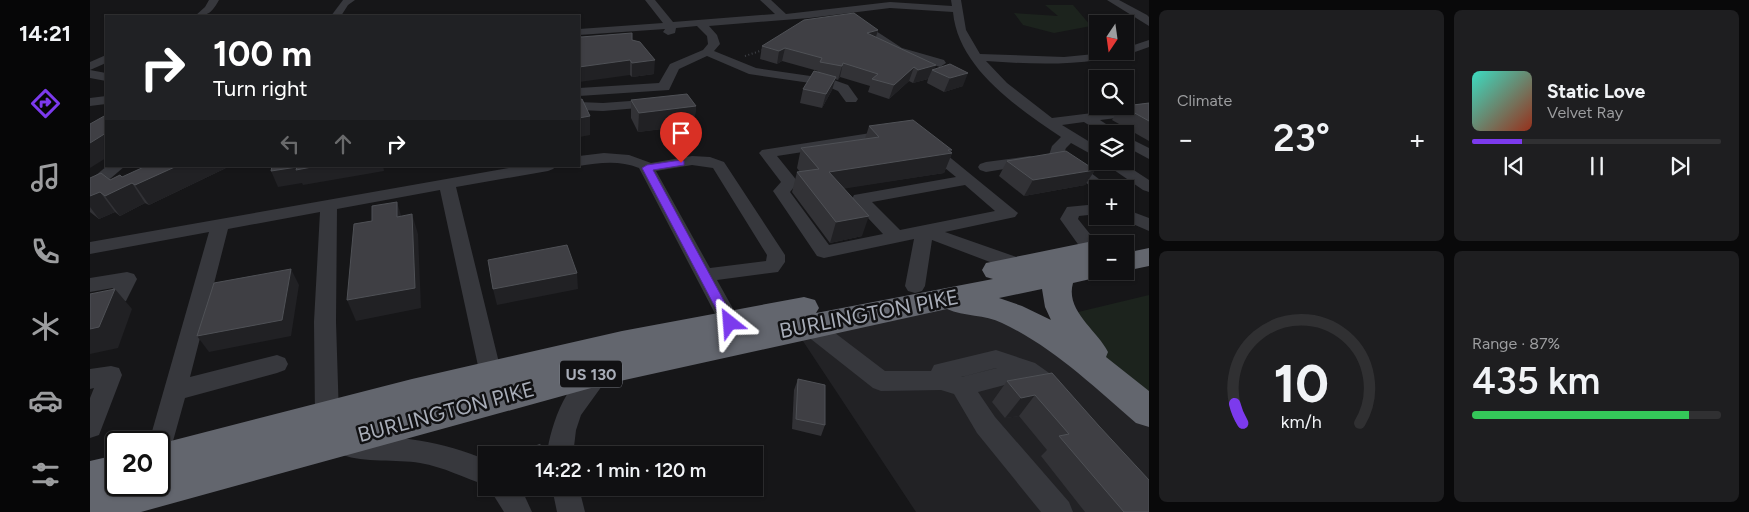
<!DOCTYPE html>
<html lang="en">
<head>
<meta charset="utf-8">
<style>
	body { margin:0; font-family:Figtree,sans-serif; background:#1e1e20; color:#f1f3f6; height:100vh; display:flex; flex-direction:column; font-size:19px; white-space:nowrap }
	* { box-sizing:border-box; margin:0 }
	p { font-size:16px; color:#9c9d9f }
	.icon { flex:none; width:28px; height:28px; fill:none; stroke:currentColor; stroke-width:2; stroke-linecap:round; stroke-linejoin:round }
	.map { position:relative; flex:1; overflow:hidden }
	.sheet { display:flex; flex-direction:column; gap:10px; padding:10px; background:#09090a; width:600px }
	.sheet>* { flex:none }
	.guide { position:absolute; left:15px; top:15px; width:475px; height:152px; border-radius:0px; box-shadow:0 1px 4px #0004,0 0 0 1px #303032; background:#202124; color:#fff; overflow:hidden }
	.needle { width:32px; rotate:193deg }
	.tools { position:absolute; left:999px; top:15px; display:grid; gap:10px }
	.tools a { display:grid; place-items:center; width:45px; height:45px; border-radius:0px; background:#101012; box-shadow:0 1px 4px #0004,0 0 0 1px #303032; font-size:25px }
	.speed { position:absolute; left:15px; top:431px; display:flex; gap:10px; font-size:25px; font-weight:700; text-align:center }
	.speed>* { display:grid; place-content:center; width:65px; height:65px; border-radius:50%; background:#101012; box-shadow:0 1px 4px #0004,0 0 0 1px #303032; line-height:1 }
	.speed .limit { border:2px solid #111; border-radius:8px; background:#fff; color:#111 }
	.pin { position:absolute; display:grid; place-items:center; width:42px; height:42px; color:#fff; margin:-51px -21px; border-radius:50% 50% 50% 0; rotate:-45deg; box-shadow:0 0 5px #0007 }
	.pin .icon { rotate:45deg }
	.me { position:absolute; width:55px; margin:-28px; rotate:332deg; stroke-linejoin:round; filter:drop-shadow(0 0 4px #0008) }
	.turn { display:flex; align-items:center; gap:18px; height:105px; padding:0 25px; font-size:22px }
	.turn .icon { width:65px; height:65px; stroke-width:2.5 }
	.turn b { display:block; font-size:35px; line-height:42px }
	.lanes { display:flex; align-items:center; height:48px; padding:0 25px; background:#0003; justify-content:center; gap:25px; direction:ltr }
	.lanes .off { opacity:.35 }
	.big { font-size:38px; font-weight:600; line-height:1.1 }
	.sheet .widget { flex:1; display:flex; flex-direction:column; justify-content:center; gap:8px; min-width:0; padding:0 18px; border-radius:8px; background:#1e1e20 }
	.sheet .dial { align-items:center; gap:0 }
	.dial svg { height:130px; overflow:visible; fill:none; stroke:#303032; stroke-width:7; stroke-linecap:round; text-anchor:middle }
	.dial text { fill:#f1f3f6; stroke:none }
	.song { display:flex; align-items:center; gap:15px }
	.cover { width:60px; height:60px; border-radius:8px; background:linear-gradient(135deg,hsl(170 70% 55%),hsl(10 70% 35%)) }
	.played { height:5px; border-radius:2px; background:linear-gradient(90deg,#7c3aed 20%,#303032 20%) }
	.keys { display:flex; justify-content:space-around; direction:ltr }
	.heat { display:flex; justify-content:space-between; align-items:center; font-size:28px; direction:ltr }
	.charge { height:8px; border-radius:4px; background:linear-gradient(90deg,#34c759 87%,#303032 0) }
	.sheet .tiles { flex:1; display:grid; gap:10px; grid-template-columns:repeat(2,1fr) }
	.trip { position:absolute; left:388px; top:446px; width:285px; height:50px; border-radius:0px; background:#101012; box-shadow:0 1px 4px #0004,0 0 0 1px #303032; font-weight:600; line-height:50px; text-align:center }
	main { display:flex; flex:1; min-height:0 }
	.menu { display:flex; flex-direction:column; width:90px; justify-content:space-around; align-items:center; background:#060607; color:#9c9d9f }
	.menu .icon { width:35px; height:35px }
	.menu .current { color:#7c3aed }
	.menu b { font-size:22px; color:#f1f3f6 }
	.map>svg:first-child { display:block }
	.built { fill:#222225 }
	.green { fill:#1c231d }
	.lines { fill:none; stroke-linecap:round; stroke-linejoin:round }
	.path-far1 { stroke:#3d3f44; stroke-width:2; stroke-dasharray:1 2.5; stroke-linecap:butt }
	.path { stroke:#3d3f44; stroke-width:4.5; stroke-dasharray:3 5; stroke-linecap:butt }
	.minor { fill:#37383d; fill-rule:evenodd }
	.highway { fill:#63666e; fill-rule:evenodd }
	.wall { fill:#323236 }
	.shaded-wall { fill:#212124 }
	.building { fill:#3f3f44; stroke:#4f5156 }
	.route { fill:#7c3aed; stroke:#51269a }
	.labels { text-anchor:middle; stroke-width:5; stroke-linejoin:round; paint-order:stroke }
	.shield { fill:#111113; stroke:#7b7e86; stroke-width:1 }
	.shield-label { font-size:16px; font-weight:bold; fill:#a8adb8 }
	.near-street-label { font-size:21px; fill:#a8adb8; stroke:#111113 }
</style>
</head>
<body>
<main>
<nav class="menu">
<b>14:21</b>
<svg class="icon current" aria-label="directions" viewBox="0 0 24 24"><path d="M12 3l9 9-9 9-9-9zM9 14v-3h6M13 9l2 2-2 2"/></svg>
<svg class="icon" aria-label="music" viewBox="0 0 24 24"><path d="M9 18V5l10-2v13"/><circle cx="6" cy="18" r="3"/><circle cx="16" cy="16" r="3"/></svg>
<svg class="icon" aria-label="phone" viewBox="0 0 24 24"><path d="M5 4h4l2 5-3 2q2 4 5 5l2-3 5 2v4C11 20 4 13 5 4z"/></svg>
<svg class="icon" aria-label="climate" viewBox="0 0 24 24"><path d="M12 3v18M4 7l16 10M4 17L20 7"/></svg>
<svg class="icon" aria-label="car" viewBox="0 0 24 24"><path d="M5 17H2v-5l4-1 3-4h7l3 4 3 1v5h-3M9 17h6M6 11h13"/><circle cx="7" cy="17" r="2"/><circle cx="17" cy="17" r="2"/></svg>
<svg class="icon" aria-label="filters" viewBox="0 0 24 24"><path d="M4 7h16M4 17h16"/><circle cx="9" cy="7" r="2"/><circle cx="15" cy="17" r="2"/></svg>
</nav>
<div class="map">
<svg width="1059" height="512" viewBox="0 0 1059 512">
	<rect width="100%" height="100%" fill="#161618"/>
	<path class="built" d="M839,301l61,6 159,105v100h-233l-121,-183z"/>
	<g class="green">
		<path d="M955,5h28l18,21 -37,7 -31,-8 -9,-12 44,3z"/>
		<path d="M1059,295v115l-100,-91z"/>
	</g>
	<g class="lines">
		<path class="path-far1" d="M655,56l21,-7"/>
		<path class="path" d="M417,455l34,-9"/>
		<g class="minor">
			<path d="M119,0h10c-7,12 -10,16 -24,16l10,-9z"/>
			<path d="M253,0h12l-7,5 -7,11h-10z"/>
			<path d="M555,0h10l18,22 102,-8 -15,-14h11l15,14 104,-12 62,4 -1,-6h10l5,30 14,24 84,3 61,-6v-3l24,-8v7c-52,20 -108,18 -163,14l21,22 45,35 97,-12v8l-49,6 21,14h-18l-19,-12 -22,3 36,22v11l-27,-15 -5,5 -4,10h-10l-3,-3 3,-9 9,-9c-43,-29 -103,-69 -108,-125l-63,-4 -81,10 -100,8 8,9 3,9 -6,7 42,17 75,11 17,6 10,14 -2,3h-10l-8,-11 -14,-6 -75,-11 -42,-18 -28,13 -10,21 -90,6v-8l80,-5 11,-19 33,-14 5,-6 -1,-8 -10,-10 -21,2 -1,5 -7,2 -5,-3 2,-3 -86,6v-6l84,-6z"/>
			<path d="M1017,0h12l28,15 2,2v9z"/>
			<path d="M766,18l46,30 42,12 2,3 -6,4 -46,-15 -42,-29 -1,-2 1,-2z"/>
			<path d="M16,55v8l-16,7v-8z"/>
			<path d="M0,70l16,3v8l-16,-3z"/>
			<path d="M16,96v8l-16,2v-8z"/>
			<path d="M567,99l5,1 2,3 -2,3 -59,5 -24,-1v-8l24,1z"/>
			<path d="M819,127l5,1 104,85 -3,4 -70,15 80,28 3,5 -3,5 -7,1 -7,-1 -79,-30 -7,46 -3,5 -7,2 -7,-2 -3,-5 9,-47 -90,19 -7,-2 -44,-65 8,-9 -22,-29 3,-3zM816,136l50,41 -102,18 -2,4 2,4 29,31 -54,11 -39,-53 8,-10 -21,-26zM875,185l30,26 -95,19 -28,-28z"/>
			<path d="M1035,136l24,12v11l-24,-13z"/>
			<path d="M514,153l25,2 22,8 41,-7 18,1 14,5 61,93v7l-7,10 -61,8 24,43 -4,6 -7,2 -7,-2 -84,-161c-20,-8 -40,-5 -60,-2v-10zM602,165l21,3 54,87 -1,6 -56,7 -54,-97z"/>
			<path d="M940,156l5,2 3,3 -3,3 -49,8 -6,-2 -2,-3 2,-3 6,-2z"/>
			<path d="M979,158l5,2 38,29h-14v3l-34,-26 -3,-3 3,-3z"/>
			<path d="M1011,161h19l29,19v12l-6,-2z"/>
			<path d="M17,166h18l-29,25 -6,2v-13z"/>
			<path d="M430,166h36l-3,3 -5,2 -92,16 46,188 -3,7 -8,2 -8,-2 -3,-7 -40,-185 -103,19 -1,113 3,95 -3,8 -9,3 -9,-3 -3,-8 -1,-95 6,-110 -92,17 -38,148 87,-22 8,3 3,6 -3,6 -8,3 -92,25 -17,61 -9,4v-21h-10l60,-210 -119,22v-12z"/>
			<path d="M1008,204v10l-19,2 -1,3 20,25v11l-6,1 -7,-2 -25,-35 7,-12z"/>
			<path d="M1035,209l24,9v13l-30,-13 -1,-2h7z"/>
			<path d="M37,272l7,2 3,5 -11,22 -7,2 -7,-2 -3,-5 4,-8 -23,4v-14z"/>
			<path d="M720,318l8,2 67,51h46l3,-6 8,-2 54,-13 39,13 24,17 8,13 -4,7c-2,1 -5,3 -8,3 -5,0 -25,-18 -31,-23l-46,12 17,25 74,85 4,10h-32l-64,-79 -23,-39 -13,-4 -60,1 -8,-3 -71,-56 -3,-6 3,-6zM906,368h1l-36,9z"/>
			<path d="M511,363l8,2 3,7 -31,43 -5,15 -3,25h-26c3,-30 22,-82 54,-92z"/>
			<path d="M21,366l8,2 3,7 -23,60 -9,3v-40l4,-10 -4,1v-20z"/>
			<path d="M262,435c47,1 91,6 134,25v25c-22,-7 -42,-18 -66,-22 -23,-4 -57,0 -77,-8l-4,-8 4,-8z"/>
			<path d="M399,488h32l11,24h-28z"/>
			<path d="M462,488h27l6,24h-28z"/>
		</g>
		<g class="highway">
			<path d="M1008,240l10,4h-10v14l-22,5 22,-5v13h12l-2,4 -35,8c-8,28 24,47 35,69l-2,5 43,34v36l-13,-4c-42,-36 -83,-76 -134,-100 -17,-9 -38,-6 -55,-14l-345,76 -461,127h-51v-51l26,-6v30h43v-41l253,-65 210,-48 182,-34 11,3 4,8 -3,5 177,-34 -7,-2 -4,-7 4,-7zM952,289l3,18 6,13 -29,-14 -23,-8z"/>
			<path d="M1059,248v18l-24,5h-1l1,-18z"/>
		</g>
	</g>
	<g class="wall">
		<path d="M788,30l-2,7 58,32 29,17 -19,6 -17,-9 1,-4 -15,4 -4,-2 -20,18 -21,-7 2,-6 -30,-9 -2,3 -3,-1 -3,11 -10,18 -22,-5 3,-14 15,-18 -36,-10 -5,3 -17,-5 2,-13z"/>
		<path d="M491,37l51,3 22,34 -22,3 -2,-2z"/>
		<path d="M541,100l65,6 -2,19 -56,7 -7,-14z"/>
		<path d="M1059,103v38l-37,-21 9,-14z"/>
		<path d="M779,126l82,26 1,1 -8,20 -100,15 18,48 -32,7 -38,-51 5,-20h3l-3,-4 4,-20 64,-9z"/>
		<path d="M917,161l88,9 -10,15 -61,11 -25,-20z"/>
		<path d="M136,168l-77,37 -4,-2 -25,13 -5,-4 -16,7 -9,-7v-34l20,2 12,-3z"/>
		<path d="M962,373l97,139h-64l-44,-56 6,-6 -28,-34 -14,2 -13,-16 15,-21z"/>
		<path d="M708,379l27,46 -4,11 -29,-7 2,-39z"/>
	</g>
	<g class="shaded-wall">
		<path d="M788,30l-4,13 -7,-10z"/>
		<path d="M695,48l-3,13 -5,3 2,-13z"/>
		<path d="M540,60v15l-51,7v-15z"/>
		<path d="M565,60l-1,14 -22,3v-14z"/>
		<path d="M753,63l-3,14 -2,3 4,-14z"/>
		<path d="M846,65l-2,6 -2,-1 -4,9 -15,4 5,-13z"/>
		<path d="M824,67l-5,14 -20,18 5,-14z"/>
		<path d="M878,73l-5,13 -19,6 6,-14z"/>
		<path d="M746,77l-4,13 -10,18 4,-14z"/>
		<path d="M606,106l-2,19 -56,7 1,-19z"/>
		<path d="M500,116v19l-11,2v-19z"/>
		<path d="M16,133v25l-16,10v-25z"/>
		<path d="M862,150l-2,4 2,-1 -8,20 -121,19 6,-20z"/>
		<path d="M87,166h48l1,2 -77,37 -14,-20z"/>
		<path d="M227,166h66l1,5 -81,14 -1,-2 -24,4 -7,-16 26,-4z"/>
		<path d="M1005,170l-10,15 -61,11 9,-16z"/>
		<path d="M42,183l13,20 -25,13 -15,-20z"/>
		<path d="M10,192l15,20 -16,7 -9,-12v-11z"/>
		<path d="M307,202l6,20 -6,-5z"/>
		<path d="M322,214l6,20 3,74 -65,13 -9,-21z"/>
		<path d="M779,216l-7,20 -32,7 6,-21z"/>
		<path d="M201,269l8,16 -8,51 -82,16 -12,-16z"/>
		<path d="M487,273l1,16 -81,16 -4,-16z"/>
		<path d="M25,289l17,20 -14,39 -28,6v-25z"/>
		<path d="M945,395l-16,21 -14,2 16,-20z"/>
	</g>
	<g class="building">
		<path d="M764,13l24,17 -11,3 69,32 -18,5 -4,-3 -20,18 -22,-6 6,-5 -35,-11 -1,3 -22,-4 2,-4 -37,-10 -6,3 -17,-5 42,-26z"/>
		<path d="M542,33v7l8,2 15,18 -23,3 -2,-3 -51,7v-32h1l1,2z"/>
		<path d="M860,64l18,9 -18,5 -18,-8z"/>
		<path d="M724,71l22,6 -10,17 -23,-5z"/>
		<path d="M597,94l9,12 -57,7 -8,-13z"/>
		<path d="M492,99l8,17 -11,2v-18z"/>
		<path d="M1059,103v18l-27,-15h3z"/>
		<path d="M16,115v18l-16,10v-19z"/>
		<path d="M823,120l39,30h-4l4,3 -123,19 40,44 -33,6 -39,-50 22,-3 -18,-21 78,-11 -10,-11z"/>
		<path d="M976,151l29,19 -62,10 -26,-19z"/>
		<path d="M56,166h31l-42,19 -3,-2 -27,13 -5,-4 -10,4v-18l11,-5 9,7 10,-5 2,2z"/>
		<path d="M182,166h45l-21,4 1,-3 -26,4z"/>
		<path d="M307,202v15l15,-3 3,74 -68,12 7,-76 18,-3v-15z"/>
		<path d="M477,245l10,28 -84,16 -5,-29z"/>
		<path d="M201,269l-9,51 -85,16 17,-53z"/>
		<path d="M25,289l-16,38 -9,2v-35z"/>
		<path d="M962,373l47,53 50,54v32h-25l-65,-76 10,-2 -34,-39 -14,3 -14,-17z"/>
		<path d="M708,379l27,6v40l-29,-6z"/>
	</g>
	<path class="route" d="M591,160l3,1v4l-31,5 83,153 -2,3h-9l-83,-158 5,-3z"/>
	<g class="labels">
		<rect class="shield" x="470" y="360.5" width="62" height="27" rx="4"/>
		<g class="shield-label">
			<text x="501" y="380">US 130</text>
		</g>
		<g class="near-street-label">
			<text transform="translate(779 314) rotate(-11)" y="7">BURLINGTON PIKE</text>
			<text transform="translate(356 412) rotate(-15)" y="7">BURLINGTON PIKE</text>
		</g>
	</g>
</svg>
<div class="tools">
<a><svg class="needle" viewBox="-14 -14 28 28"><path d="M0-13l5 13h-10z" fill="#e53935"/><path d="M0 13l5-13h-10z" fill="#9c9d9f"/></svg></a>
<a><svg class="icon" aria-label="search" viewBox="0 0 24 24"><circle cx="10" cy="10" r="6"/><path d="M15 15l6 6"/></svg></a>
<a><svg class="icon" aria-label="layers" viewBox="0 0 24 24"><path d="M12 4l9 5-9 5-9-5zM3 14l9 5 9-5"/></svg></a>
<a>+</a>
<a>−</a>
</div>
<div class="speed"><div class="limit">20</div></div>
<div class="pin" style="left:591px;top:163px;background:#d93025"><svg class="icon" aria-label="arrive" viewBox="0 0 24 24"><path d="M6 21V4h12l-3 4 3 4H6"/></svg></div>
<svg class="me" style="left:640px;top:323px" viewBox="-20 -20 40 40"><path d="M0-17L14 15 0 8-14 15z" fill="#7c3aed" stroke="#fff" stroke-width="4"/></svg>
<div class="trip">14:22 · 1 min · 120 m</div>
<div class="guide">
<div class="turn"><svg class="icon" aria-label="right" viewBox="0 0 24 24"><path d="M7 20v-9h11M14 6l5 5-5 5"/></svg><div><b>100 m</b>Turn right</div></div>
<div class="lanes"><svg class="icon off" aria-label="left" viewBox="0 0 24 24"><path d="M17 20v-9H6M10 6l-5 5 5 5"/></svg><svg class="icon off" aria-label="ahead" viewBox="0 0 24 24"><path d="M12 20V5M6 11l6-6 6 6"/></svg><svg class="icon" aria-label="right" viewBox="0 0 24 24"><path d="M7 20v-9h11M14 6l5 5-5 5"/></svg></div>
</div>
</div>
<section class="sheet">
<div class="tiles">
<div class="widget"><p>Climate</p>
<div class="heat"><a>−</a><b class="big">23°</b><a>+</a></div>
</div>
<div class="widget">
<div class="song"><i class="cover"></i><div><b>Static Love</b><p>Velvet Ray</p></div></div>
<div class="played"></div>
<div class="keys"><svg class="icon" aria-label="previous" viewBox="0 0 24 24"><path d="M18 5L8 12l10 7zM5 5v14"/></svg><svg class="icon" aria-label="pause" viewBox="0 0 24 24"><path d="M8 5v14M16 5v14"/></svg><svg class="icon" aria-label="next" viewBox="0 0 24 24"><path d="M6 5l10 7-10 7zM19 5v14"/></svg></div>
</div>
<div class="widget dial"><svg viewBox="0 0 100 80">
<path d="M14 69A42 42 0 1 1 86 69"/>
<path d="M14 69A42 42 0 0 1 9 57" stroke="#7c3aed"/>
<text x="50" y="56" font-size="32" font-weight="700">10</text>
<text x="50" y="72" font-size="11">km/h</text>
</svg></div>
<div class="widget"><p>Range · 87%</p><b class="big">435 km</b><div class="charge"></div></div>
</div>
</section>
</main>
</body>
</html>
